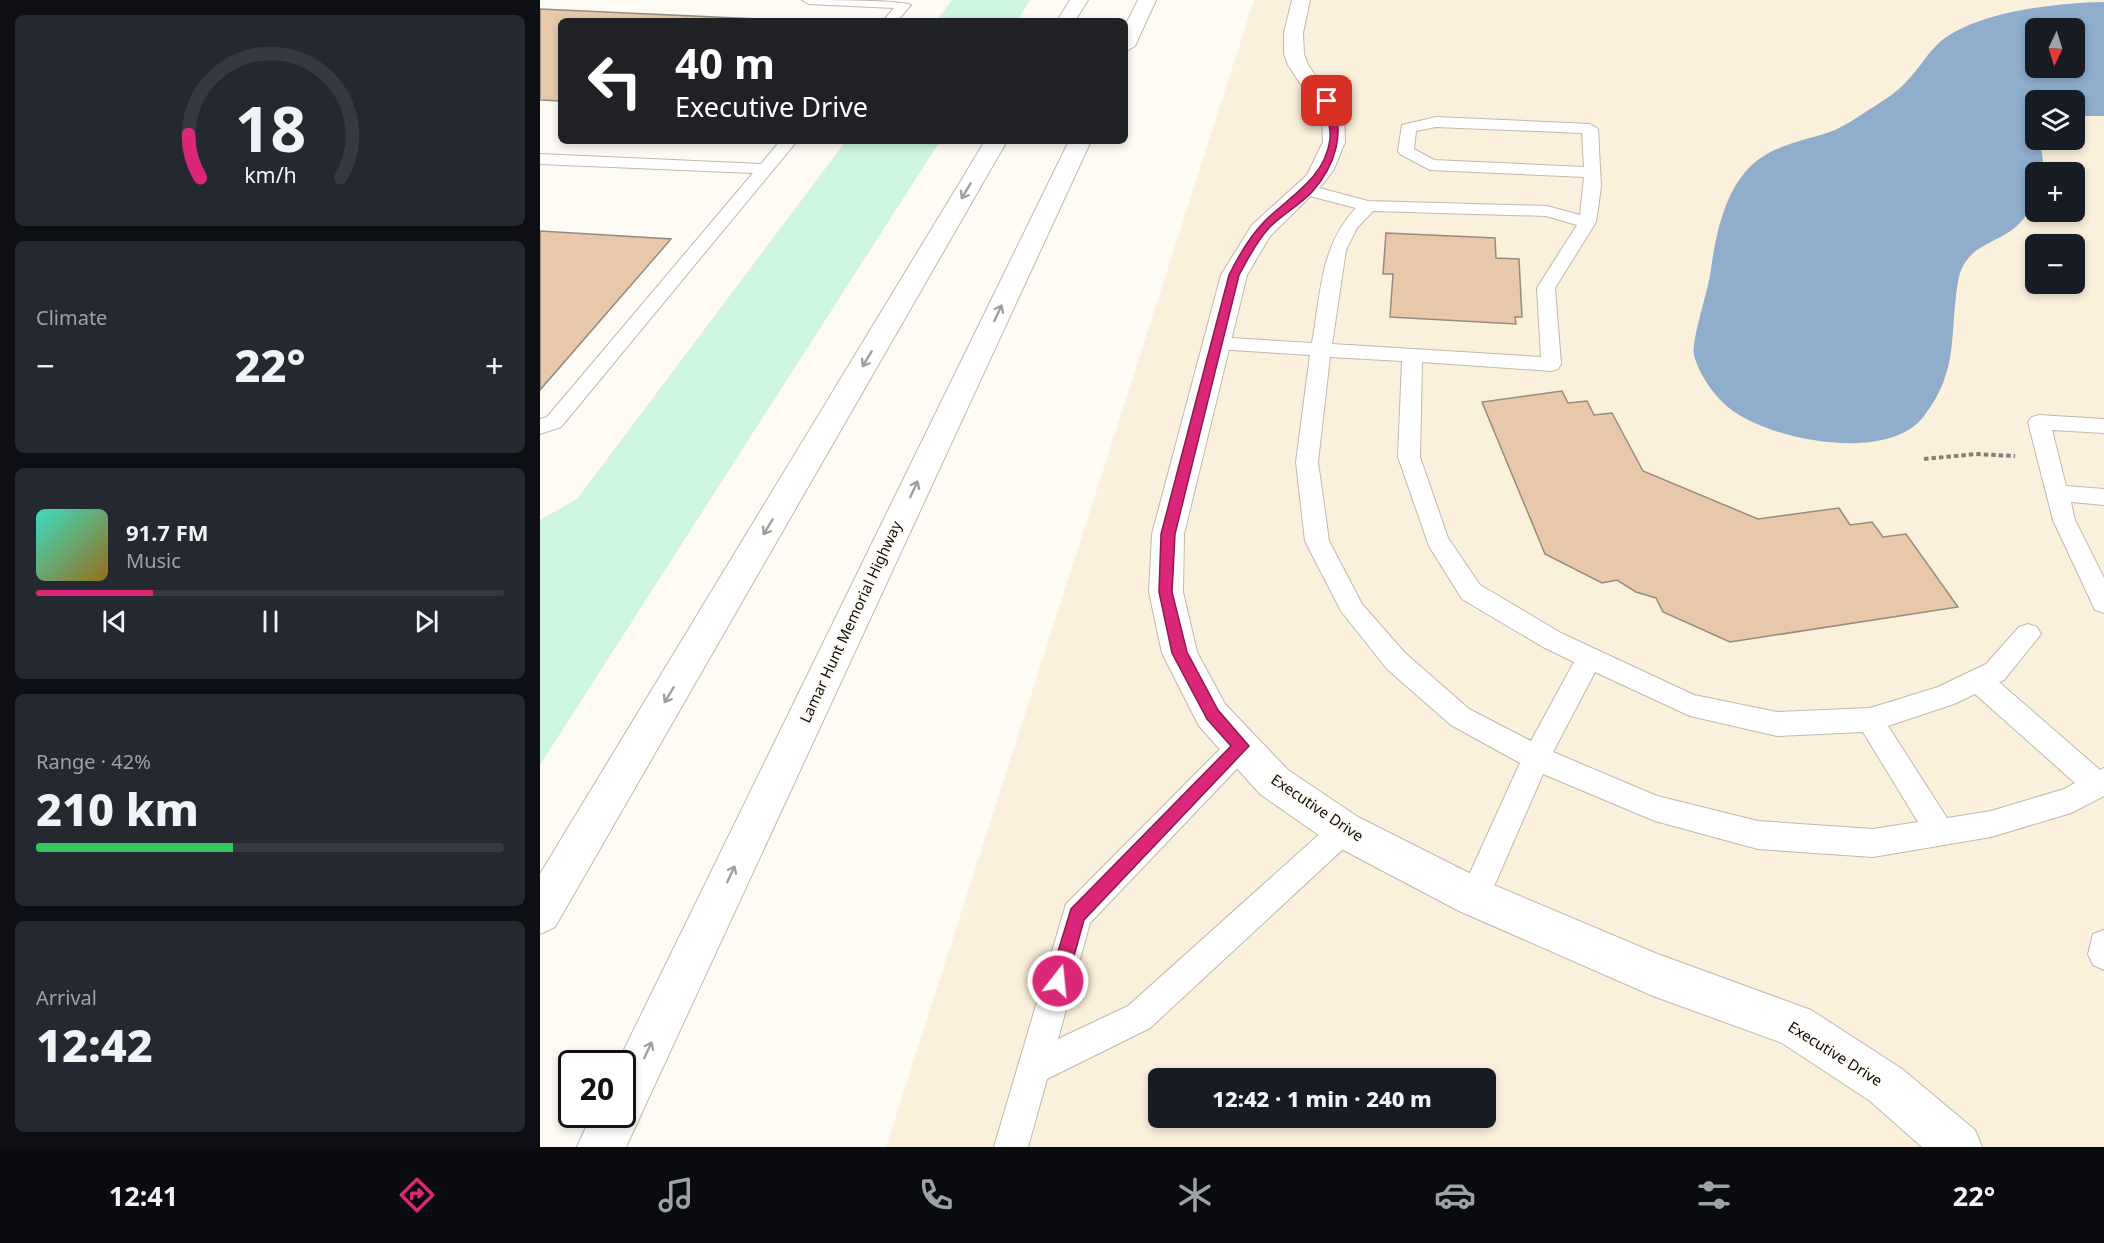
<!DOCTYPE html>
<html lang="en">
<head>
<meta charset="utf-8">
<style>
	body { margin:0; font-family:"Noto Sans",sans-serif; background:#242831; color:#f1f3f6; height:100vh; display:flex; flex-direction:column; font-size:22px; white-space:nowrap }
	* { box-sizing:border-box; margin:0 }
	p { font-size:20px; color:#9ea1a6 }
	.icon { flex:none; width:33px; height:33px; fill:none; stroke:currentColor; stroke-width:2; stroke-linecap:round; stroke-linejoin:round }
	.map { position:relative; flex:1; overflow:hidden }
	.side { display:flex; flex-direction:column; gap:15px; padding:15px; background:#0d0f14; width:540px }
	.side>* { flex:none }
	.top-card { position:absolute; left:18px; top:18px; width:570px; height:126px; border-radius:9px; box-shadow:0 3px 9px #0003; background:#202124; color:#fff; overflow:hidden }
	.needle { width:39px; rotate:184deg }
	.controls { position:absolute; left:1485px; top:18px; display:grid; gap:12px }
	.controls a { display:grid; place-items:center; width:60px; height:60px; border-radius:9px; background:#171b24; box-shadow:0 3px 9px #0003; font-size:30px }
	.speed { position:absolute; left:18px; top:1050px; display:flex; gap:12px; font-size:30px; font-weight:700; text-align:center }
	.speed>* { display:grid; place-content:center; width:78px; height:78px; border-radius:50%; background:#171b24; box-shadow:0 3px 9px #0003; line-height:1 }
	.speed .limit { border:3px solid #111; border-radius:9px; background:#fff; color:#111 }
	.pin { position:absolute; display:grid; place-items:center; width:51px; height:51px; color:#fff; margin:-26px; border-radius:12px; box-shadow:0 3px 9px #0006 }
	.me { position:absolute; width:66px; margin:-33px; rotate:16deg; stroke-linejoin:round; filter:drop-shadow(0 0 4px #0008) }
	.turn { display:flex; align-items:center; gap:21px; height:126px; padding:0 18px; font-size:27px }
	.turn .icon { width:78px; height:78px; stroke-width:2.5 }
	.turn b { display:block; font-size:42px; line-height:51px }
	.big { font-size:45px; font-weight:800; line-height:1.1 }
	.side .card { flex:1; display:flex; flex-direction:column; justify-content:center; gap:9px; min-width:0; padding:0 21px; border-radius:9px; background:#242831 }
	.side .dial { align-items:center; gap:0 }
	.dial svg { height:156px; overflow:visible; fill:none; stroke:#363941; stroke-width:7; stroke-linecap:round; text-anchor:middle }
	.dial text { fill:#f1f3f6; stroke:none }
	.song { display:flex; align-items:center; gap:18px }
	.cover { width:72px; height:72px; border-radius:9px; background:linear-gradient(135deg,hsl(170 70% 55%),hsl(40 70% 35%)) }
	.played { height:6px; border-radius:3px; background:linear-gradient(90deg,#db2777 25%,#363941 25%) }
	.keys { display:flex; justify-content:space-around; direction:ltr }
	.heat { display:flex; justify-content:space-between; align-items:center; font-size:33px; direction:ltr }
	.charge { height:9px; border-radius:4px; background:linear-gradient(90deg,#34c759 42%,#363941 0) }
	.trip { position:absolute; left:608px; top:1068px; width:348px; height:60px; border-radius:9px; background:#171b24; box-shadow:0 3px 9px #0003; font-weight:800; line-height:60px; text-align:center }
	.menu { display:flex; height:96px; justify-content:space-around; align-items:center; background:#090b0e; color:#9ea1a6 }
	.menu .icon { width:42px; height:42px }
	.menu .selected { color:#db2777 }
	.menu b { font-size:27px; color:#f1f3f6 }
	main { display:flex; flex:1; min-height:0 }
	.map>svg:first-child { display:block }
	.industrial { fill:#fbf0db; fill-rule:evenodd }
	.green { fill:#cef5e0 }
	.water { fill:#90adcb; fill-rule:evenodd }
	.building { fill:#e7c8aa; stroke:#978b80; stroke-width:1.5 }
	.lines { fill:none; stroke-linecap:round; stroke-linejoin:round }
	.service-casing { stroke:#c0b8aa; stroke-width:2 }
	.minor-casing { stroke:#c0b8aa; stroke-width:2 }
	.motorway-casing { stroke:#c0b8aa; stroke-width:2 }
	.path { stroke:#837f7a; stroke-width:4; stroke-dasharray:4.5 3; stroke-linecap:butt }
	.service { fill:#fff; fill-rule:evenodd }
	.minor { fill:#fff; fill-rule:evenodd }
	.motorway { fill:#fff; fill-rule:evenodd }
	.oneway { stroke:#a09f9d }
	.route { fill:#db2777; stroke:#8e194d; stroke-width:1.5 }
	.labels { text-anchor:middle; stroke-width:4.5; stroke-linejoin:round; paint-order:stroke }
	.street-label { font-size:15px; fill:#110e09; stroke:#fefaf4 }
</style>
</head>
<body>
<main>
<section class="side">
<div class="card dial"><svg viewBox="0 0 100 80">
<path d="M14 69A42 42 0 1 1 86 69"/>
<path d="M14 69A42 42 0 0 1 8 47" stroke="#db2777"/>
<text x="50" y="56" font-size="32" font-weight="700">18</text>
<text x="50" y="72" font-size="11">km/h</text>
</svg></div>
<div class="card"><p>Climate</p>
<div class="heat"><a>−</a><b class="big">22°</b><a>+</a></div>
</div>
<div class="card">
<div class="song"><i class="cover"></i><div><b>91.7 FM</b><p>Music</p></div></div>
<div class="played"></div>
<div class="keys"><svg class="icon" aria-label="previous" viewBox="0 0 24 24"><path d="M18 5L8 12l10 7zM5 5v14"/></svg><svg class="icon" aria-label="pause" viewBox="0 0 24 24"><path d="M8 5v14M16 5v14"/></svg><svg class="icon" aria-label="next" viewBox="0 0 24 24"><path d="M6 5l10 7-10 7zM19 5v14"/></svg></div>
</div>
<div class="card"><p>Range · 42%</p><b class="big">210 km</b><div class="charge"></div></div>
<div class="card"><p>Arrival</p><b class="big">12:42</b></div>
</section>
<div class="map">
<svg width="1564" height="1147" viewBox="0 0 1564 1147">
	<rect width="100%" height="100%" fill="#fefaf4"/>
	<path class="industrial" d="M714,0h850v1147h-1218zM1496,28h38v40h-38zM1496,100h38v40h-38zM1496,172h38v40h-38zM1496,244h38v40h-38zM618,1078h327v40h-327z"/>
	<g class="green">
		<path d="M412,0h78l-13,21h-81z"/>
		<path d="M306,141h94l-400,624v-245l37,-21z"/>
	</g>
	<path class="water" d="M1564,2v114h-29l-1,-16h-38v40h4l3,21 -3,11h-4c0,84 -69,53 -78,110 -9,52 2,87 -34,134 -35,47 -149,25 -191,-5 -17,-12 -34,-36 -39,-56 -3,-15 15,-66 17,-86 5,-35 14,-81 43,-106 21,-19 55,-23 81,-33 13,-6 27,-16 40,-24 11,-7 23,-15 32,-25 12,-12 21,-29 34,-40 38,-30 116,-38 163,-39zM1496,28h38v40h-38z"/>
	<g class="building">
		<path d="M0,9l260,12h-239v80l-21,-1z"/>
		<path d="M0,231l131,8 -131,151z"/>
		<path d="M846,233l109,5 1,20 23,1 3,58h-7l1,7 -126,-7 3,-43h-10z"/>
		<path d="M1022,391l6,12 19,-2 7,14 18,-2 31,58 115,48 81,-11 11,17 22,-3 11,15 23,-3 52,73 -228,35 -67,-30 -7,-14 -20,-6 -19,-12 -15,3 -57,-29 -63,-152z"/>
	</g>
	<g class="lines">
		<g class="service-casing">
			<g id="service">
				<path d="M262,0c18,0 100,0 109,5l-14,16h-14l11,-13 -85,-4z"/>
				<path d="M896,117l154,7 8,5 3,58 -5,35 -41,66 6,76 -3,5 -7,2 -129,-9 -2,95 28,81 32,47 81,48 133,62 83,17 93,-4 68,-21 48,-23 33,-37 9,-3 9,3 4,7 -37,46 -5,2 101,88 4,-2v28l-33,17 -80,24 -118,20 -115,-8 -103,-28 -112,-47 -58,133 -11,5 -11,-5 -4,-10 61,-134 -69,-38 -64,-56 -46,-58 -36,-70 -9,-79 14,-107 -95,-6 -7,-2 -3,-4 3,-4 7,-2 97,6c9,-50 8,-97 44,-135l-54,-14 -2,-4 2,-4 6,-1 60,16 179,5 33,9 4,-38 -154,-7 -30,-16 -2,-3 4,-26zM896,127l146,6 2,34 -150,-7 -20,-11 2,-18zM833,211l173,5 31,9 -40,63 4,69 -209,-13 14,-94 11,-22zM790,357l72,4 -4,96 31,89 33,53 81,48 31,15 -43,79 -62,-32 -64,-56 -43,-49 -33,-63 -11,-79zM1055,672l95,44 87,20 86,-4 55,90 -45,7 -115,-8 -101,-25 -104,-44zM1435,694l100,89 -11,6 -73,22 -44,7 -59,-92 66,-22z"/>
				<path d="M240,141h17l-236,286 -21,7v-15l7,-2 206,-244 -213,-9v-10l221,10z"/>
				<path d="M1499,415l65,4v14l-52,-3 14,56 38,3v16l-33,-3 4,18 29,58v35l-9,-3 -42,-90 -25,-98 4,-5z"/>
				<path d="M701,734l10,4 4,8 -4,8 -161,169 -32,116 70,-33 206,-185 10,-4 10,4 4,9 -4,9 -204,189 -103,51 -19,68h-34l72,-243 165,-166z"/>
				<path d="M1564,930v40l-11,-5 -5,-11 5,-20z"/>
			</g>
		</g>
		<g class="minor-casing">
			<path id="minor" d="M752,0h18l-7,33 1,21 4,11 36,51 1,26 -11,27 -11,15 -53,52 -23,39 -63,259 -1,58 14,60 28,52 63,66 70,47 131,66 166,70 156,57 91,59 73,61 7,17h-60l-52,-46 -88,-58 -129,-47 -194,-85 -129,-68 -70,-49 -61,-68 -37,-73 -13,-61 3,-58 69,-259 31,-50 55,-50 16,-33 -1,-26 -34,-51 -4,-11v-21z"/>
		</g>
		<g class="motorway-casing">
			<g id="motorway">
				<path d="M530,0h18l-13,21h-18z"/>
				<path d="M598,0h18l-21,46 -10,6v-26z"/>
				<path d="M445,141h22l-452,786 -15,7v-60z"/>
				<path d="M529,141h22l-465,1006h-49l15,-33h30v-50h-5z"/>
			</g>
		</g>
		<path class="path" d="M1384,459l52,-5 39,2"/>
		<use href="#service" class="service"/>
		<use href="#minor" class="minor"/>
		<use href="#motorway" class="motorway"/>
	</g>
	<defs><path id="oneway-shaft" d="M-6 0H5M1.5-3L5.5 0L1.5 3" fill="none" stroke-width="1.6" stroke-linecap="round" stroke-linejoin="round" transform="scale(1.5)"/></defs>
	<g class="oneway">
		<use href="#oneway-shaft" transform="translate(426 191) rotate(121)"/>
		<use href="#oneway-shaft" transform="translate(458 313) rotate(-65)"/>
		<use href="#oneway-shaft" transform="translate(327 359) rotate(121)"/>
		<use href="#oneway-shaft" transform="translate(374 489) rotate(-65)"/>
		<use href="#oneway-shaft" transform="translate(228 527) rotate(121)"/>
		<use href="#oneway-shaft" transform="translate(129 695) rotate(121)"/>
		<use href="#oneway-shaft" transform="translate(191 874) rotate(-65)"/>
		<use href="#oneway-shaft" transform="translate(108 1050) rotate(-65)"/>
	</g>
	<path class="route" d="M784,99h6c17,32 5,67 -18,93 -13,14 -31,23 -43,36 -13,14 -21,31 -30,47l-64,259 -3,58 15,60 31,58 31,36 -165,174 -17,61 -3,6 -6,3 -6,-3 -3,-6 22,-72 160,-163 -24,-27 -35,-66 -13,-61 2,-58 68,-259c9,-18 19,-36 33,-51 24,-26 63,-44 68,-85 2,-15 -7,-28 -6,-40z"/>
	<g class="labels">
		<g class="street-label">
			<text transform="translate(311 622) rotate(-65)" y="5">Lamar Hunt Memorial Highway</text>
			<text transform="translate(777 808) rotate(34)" y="5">Executive Drive</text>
			<text transform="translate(1295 1054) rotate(32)" y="5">Executive Drive</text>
		</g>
	</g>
</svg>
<div class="controls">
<a><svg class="needle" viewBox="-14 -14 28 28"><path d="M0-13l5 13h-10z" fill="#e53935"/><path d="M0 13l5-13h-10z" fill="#9ea1a6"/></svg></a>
<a><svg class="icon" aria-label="layers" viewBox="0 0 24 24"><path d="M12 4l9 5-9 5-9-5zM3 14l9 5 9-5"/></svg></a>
<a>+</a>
<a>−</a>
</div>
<div class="speed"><div class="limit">20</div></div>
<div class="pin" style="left:787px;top:101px;background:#d93025"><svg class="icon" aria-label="arrive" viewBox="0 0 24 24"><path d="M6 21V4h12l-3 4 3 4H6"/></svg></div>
<svg class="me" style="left:518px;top:981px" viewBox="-20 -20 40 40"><circle r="17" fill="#db2777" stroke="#fff" stroke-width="3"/><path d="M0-11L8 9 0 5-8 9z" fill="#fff"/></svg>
<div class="trip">12:42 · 1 min · 240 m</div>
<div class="top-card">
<div class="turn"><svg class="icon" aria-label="left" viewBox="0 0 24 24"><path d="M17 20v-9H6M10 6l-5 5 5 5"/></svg><div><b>40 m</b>Executive Drive</div></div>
</div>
</div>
</main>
<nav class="menu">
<b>12:41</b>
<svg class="icon selected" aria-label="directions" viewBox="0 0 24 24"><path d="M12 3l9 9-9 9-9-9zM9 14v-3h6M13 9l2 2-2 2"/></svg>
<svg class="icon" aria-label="music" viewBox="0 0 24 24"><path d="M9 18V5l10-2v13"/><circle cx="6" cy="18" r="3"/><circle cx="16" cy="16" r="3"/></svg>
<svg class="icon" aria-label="phone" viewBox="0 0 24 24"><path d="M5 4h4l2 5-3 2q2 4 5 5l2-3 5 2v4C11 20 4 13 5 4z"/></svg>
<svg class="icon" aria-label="climate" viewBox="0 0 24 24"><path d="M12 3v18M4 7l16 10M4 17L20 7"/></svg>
<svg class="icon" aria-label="car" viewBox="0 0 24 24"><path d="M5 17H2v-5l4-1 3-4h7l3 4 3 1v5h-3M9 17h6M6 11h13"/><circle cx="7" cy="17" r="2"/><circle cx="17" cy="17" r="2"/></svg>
<svg class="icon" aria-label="filters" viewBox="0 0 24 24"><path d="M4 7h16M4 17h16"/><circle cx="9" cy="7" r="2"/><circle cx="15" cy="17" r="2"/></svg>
<b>22°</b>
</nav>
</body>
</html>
